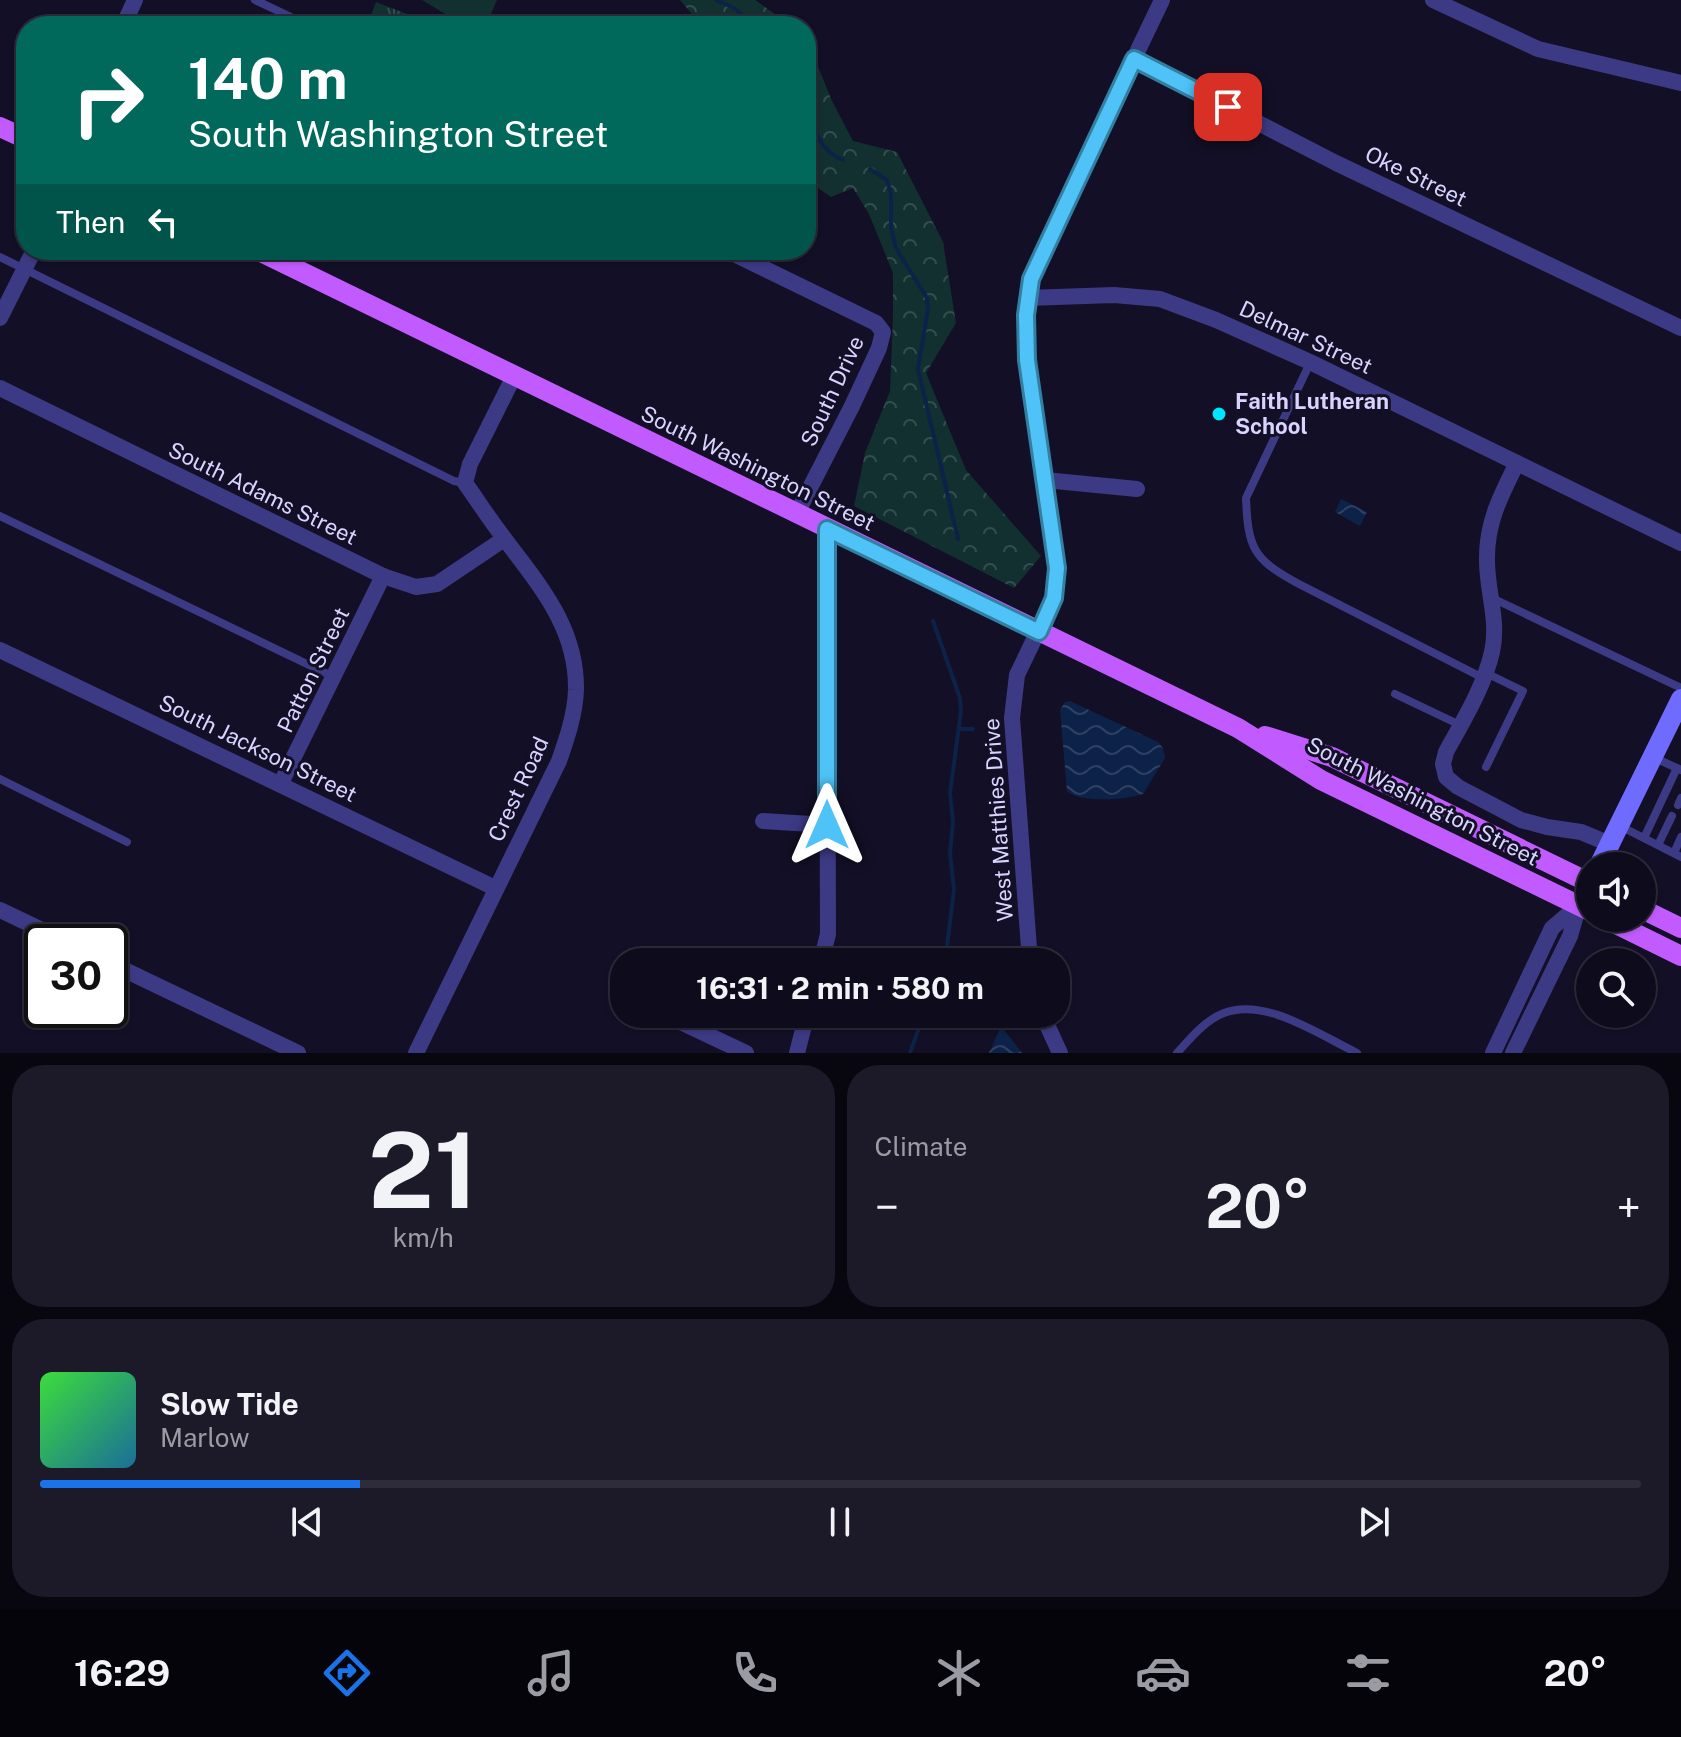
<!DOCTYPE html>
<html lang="en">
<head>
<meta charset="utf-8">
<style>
	body { margin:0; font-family:"Public Sans",sans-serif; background:#1c1929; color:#f1f3f6; height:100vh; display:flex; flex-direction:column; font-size:30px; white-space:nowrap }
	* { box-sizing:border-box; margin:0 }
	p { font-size:26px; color:#9b9ba3 }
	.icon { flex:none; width:44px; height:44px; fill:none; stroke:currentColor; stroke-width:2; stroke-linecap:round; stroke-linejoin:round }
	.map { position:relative; height:1053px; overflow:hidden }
	.details { display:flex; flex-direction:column; gap:12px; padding:12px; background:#08060f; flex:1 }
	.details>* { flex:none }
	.hud { position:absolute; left:16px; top:16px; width:800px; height:244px; border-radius:32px; box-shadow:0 2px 6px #0004,0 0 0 2px #2e2b3b; background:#00695c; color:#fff; overflow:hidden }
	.tools { position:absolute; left:1576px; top:852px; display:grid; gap:16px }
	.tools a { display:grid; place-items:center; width:80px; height:80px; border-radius:50%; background:#0e0b1c; box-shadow:0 2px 6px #0004,0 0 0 2px #2e2b3b; font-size:40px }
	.speed { position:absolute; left:24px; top:924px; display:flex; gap:16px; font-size:40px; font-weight:700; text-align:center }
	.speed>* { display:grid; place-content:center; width:104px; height:104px; border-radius:50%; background:#0e0b1c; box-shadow:0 2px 6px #0004,0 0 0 2px #2e2b3b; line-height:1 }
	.speed .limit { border:4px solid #111; border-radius:12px; background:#fff; color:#111 }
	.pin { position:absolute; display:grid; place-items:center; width:68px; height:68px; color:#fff; margin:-34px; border-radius:16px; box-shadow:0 4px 12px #0006 }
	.me { position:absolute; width:88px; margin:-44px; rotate:0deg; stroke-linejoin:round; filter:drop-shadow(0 0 6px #0008) }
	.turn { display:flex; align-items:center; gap:28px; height:168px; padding:0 40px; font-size:36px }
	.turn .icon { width:104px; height:104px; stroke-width:2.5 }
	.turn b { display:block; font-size:56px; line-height:68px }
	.then { display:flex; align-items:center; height:76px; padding:0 40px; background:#0003; gap:16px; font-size:30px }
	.big { font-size:60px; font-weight:700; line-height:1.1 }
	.details .tile { flex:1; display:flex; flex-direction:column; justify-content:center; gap:12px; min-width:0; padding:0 28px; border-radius:32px; background:#1c1929 }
	.details .dial { align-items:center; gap:0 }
	.dial b { font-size:104px; line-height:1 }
	.song { display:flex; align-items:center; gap:24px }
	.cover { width:96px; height:96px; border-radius:12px; background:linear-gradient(135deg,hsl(120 70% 55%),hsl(200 70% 35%)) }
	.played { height:8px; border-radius:4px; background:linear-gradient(90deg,#1a73e8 20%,#2e2b3b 20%) }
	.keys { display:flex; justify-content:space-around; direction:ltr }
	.heat { display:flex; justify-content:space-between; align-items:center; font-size:44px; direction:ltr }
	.details .tiles { flex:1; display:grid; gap:12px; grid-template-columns:1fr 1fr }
	.tile:last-child { grid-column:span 2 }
	.trip { position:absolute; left:610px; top:948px; width:460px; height:80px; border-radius:32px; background:#0e0b1c; box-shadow:0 2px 6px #0004,0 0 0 2px #2e2b3b; font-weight:700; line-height:80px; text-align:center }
	.tab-bar { display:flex; height:128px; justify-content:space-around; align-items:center; background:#06040b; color:#9b9ba3 }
	.tab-bar .icon { width:56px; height:56px }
	.tab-bar .current { color:#1a73e8 }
	.tab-bar b { font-size:36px; color:#f1f3f6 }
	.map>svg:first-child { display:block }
	.grass { fill:url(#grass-tufts) }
	.forest { fill:url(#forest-crowns) }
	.garden { fill:#12302f }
	.water { fill:url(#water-waves) }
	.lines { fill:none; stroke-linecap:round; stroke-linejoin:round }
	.stream { stroke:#0c2248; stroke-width:4 }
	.lane { stroke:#3d3a85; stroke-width:8 }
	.street { stroke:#3d3a85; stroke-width:16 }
	.secondary { stroke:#6f6bff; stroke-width:20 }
	.primary { stroke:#c25bff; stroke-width:20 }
	.route-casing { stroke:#337fa1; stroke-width:20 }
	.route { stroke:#4fc3f7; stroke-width:14 }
	.poi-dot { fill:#00e5ff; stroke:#130f26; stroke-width:3 }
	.labels { text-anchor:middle; stroke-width:6; stroke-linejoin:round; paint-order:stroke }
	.street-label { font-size:22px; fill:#d9d4ff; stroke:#130f26 }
	.poi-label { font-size:22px; font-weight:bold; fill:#d9d4ff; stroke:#130f26; text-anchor:start }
</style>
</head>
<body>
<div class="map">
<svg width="1681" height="1053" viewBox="0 0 1681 1053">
	<defs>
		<pattern id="grass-tufts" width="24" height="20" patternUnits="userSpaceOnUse" patternTransform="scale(2)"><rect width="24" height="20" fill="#12302f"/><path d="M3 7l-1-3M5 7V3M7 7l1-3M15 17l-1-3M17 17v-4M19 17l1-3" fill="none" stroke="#344d4e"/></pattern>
		<pattern id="forest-crowns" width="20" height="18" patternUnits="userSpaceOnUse" patternTransform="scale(2)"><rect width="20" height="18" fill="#12302f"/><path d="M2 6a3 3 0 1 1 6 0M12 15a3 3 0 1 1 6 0" fill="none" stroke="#344d4e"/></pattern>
		<pattern id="water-waves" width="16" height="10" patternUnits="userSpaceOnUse" patternTransform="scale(2)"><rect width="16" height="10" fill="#0c2248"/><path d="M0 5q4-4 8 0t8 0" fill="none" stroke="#2f4163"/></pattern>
	</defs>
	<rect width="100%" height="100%" fill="#130f26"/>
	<path class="grass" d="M376,2l57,22 -66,2z"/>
	<g class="forest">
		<path d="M680,0h75l37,26h-90z"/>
		<path d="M806,37l26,64 21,40 44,11 46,90 13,81 -30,50 40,97 75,86 -27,32 -160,-82 11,-53 25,-62 3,-74v-44l-24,-59 -16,-26 -22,9 -23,-16z"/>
	</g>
	<path class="garden" d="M422,0h75l-11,25 -21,1z"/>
	<g class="water">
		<path d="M1341,499l26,13 -7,14 -25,-14z"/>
		<path d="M1070,701l88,41 5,6 2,10 -22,36c-16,6 -65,9 -76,-3l-7,-81 5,-8z"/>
		<path d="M1001,1026l21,27h-33z"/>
	</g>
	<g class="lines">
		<g class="stream">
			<path d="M716,0l18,8 21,18"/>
			<path d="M806,98c7,26 10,51 37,62"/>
			<path d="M870,169l17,11 4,14v35l5,19 31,50 1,11 -10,60 40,170"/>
			<path d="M933,621l27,77 1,13 -11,82 3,29 -3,31 4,37 -9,72"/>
			<path d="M959,729h14"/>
			<path d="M910,1053l14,-39"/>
		</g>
		<g class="lane">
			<path d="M255,0l55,26"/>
			<path d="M0,257l454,224 11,2"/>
			<path d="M1310,363l-64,135c2,50 7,61 51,85l186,95"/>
			<path d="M0,516l334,161"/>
			<path d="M1492,598l189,90"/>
			<path d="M1486,673l37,18 -37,76"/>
			<path d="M1395,694l65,31"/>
			<path d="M1653,757l28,13"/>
			<path d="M0,779l127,63"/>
			<path d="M1678,805l3,-7"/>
			<path d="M1620,826l61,31"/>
			<path d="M1644,838l33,-70"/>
			<path d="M1658,845l14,-29"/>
			<path d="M1674,853l7,-16"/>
			<path d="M1177,1053c13,-14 28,-33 47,-40 41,-16 96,22 133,40"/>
		</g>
		<g class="street">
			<path d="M1433,0l105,49 143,34"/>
			<path d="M123,26l12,-26"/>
			<path d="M1134,59l202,104 345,165"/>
			<path d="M726,250l150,73 7,9 -4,16 -27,58 -56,109"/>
			<path d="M1027,298l87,-3 46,4 56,21 94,42 371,181"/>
			<path d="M0,318l34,-68"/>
			<path d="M0,388l383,188 33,11 21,-3 67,-45"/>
			<path d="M1517,463c-16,32 -31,60 -30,98 0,31 12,59 5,91 -8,35 -29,69 -46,100l-3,12 3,13 12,10 63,33 26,7 34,5 29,12"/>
			<path d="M1045,480l92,9"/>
			<path d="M0,650l495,238"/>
			<path d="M281,783l102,-207"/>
			<path d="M763,821l64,4"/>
			<path d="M0,910l67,32"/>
			<path d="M821,962l7,-28 -1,-405"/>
			<path d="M1030,962l-18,-244 5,-43 37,-77 3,-30 -30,-208v-62l4,-19 12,-30 119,-249"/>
			<path d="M110,963l188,90"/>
			<path d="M1042,1014l18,39"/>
			<path d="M670,1017l76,36"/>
			<path d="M416,1053l143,-292c8,-23 16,-46 17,-71 1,-63 -37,-105 -72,-152 -14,-18 -26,-37 -39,-55l5,-19 44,-88"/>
			<path d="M797,1053l10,-39"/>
			<path d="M1493,1053l59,-125 27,-23"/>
			<path d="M1513,1053l57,-117 9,-31"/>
		</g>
		<path class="secondary" d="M1599,866l82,-167"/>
		<g class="primary">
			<path d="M0,127l26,12"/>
			<path d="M257,250l981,478 83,52 269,131"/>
			<path d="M1265,736l67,21 258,126"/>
			<path d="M1642,909l39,19"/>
			<path d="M1604,918l77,38"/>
		</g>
	</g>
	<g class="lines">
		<g class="route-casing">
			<path id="route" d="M827,825v-296l212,103 15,-34 3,-30 -30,-208 -1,-45 5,-36 103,-220 94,48"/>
		</g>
		<use href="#route" class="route"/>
	</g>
	<circle class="poi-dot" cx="1219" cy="414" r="8"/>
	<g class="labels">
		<g class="street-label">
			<text transform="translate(1416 176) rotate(26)" y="8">Oke Street</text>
			<text transform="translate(1306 337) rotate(25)" y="8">Delmar Street</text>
			<text transform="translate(832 391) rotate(-65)" y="8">South Drive</text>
			<text transform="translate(758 468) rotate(26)" y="8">South Washington Street</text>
			<text transform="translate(263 493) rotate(26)" y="8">South Adams Street</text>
			<text transform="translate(313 670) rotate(-64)" y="8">Patton Street</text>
			<text transform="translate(258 748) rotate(26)" y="8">South Jackson Street</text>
			<text transform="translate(518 789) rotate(-65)" y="8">Crest Road</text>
			<text transform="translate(1423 801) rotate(27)" y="8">South Washington Street</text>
			<text transform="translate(998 820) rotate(-94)" y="8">West Matthies Drive</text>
		</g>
		<g class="poi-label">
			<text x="1235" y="409">Faith Lutheran<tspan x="1235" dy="25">School</tspan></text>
		</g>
	</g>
</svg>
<div class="tools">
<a><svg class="icon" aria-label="sound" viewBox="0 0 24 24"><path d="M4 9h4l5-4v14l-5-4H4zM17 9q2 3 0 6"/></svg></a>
<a><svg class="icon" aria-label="search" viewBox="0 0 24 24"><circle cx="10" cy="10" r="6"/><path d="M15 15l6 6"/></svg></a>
</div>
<div class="speed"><div class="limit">30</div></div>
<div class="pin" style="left:1228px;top:107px;background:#d93025"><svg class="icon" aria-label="arrive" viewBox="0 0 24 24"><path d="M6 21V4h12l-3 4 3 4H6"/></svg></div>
<svg class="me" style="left:827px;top:825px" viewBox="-20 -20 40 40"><path d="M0-17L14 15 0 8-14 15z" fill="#4fc3f7" stroke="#fff" stroke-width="4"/></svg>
<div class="trip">16:31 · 2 min · 580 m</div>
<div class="hud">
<div class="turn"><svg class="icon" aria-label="right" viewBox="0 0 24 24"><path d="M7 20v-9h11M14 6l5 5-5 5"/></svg><div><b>140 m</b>South Washington Street</div></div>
<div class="then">Then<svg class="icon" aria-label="left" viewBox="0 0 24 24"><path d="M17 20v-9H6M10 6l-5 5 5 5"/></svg></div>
</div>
</div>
<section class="details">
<div class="tiles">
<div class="tile dial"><b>21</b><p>km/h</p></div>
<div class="tile"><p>Climate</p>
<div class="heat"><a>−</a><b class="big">20°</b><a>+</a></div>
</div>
<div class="tile">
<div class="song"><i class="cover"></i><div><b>Slow Tide</b><p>Marlow</p></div></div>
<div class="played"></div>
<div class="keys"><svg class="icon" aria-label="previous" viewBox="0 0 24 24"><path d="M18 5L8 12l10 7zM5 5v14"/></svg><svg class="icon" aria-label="pause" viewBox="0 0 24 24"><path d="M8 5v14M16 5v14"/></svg><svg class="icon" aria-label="next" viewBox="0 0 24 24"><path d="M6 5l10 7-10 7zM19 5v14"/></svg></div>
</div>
</div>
</section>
<nav class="tab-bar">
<b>16:29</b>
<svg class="icon current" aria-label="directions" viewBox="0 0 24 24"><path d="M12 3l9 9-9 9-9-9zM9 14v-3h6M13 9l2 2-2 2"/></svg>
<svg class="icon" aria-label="music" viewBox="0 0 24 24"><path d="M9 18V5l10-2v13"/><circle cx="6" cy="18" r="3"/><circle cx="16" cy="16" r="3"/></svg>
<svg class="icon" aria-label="phone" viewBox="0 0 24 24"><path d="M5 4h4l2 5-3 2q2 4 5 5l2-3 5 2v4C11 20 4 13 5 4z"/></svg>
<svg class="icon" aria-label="climate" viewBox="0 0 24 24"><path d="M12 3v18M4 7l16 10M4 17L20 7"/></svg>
<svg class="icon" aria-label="car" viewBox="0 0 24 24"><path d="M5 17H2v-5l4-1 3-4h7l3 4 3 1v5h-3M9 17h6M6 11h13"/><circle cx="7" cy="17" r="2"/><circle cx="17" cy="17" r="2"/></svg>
<svg class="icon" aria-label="filters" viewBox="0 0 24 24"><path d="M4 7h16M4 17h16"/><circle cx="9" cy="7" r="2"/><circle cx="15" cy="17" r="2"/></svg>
<b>20°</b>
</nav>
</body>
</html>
